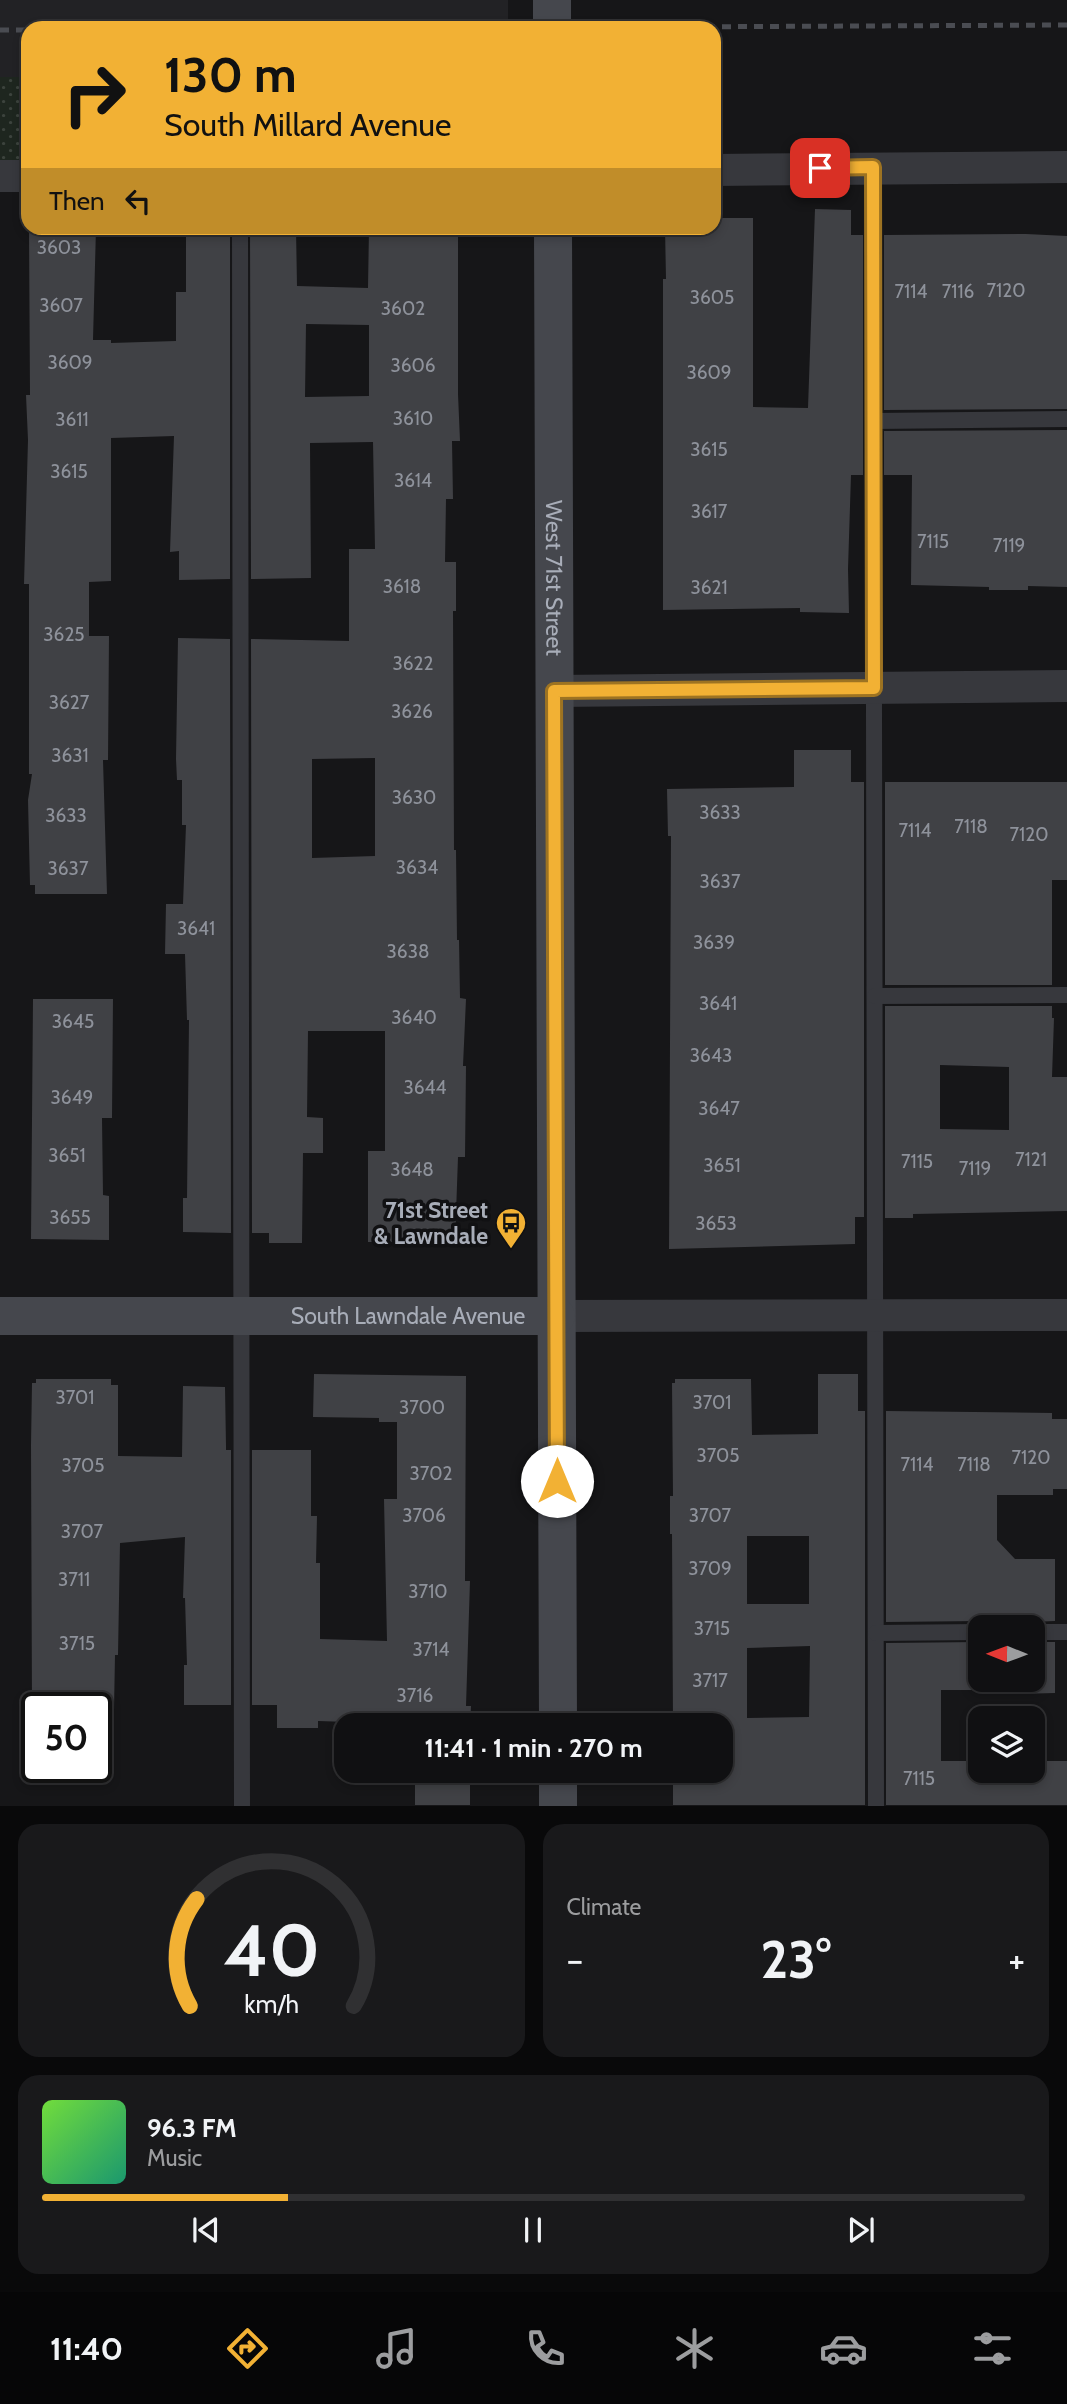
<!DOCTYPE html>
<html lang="en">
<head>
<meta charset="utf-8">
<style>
	body { margin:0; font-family:Cabin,sans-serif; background:#19191b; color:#f1f3f6; height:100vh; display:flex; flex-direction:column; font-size:26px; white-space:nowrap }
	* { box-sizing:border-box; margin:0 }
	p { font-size:23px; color:#9c9d9f }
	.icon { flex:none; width:38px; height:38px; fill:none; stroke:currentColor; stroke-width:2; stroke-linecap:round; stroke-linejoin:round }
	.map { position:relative; height:1806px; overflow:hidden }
	.panel { display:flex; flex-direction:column; gap:18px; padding:18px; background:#09090a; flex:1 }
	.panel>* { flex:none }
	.top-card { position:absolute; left:21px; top:21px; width:700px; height:214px; border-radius:21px; box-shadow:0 4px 10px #0003,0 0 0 2px #303032; background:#f2b134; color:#111; overflow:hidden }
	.needle { width:46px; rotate:271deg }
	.fabs { position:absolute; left:968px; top:1615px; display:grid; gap:14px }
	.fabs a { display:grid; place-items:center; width:77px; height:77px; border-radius:14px; background:#101012; box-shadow:0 4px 10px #0003,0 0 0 2px #303032; font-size:35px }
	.speed { position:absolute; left:21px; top:1692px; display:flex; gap:14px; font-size:35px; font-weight:700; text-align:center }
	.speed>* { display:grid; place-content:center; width:91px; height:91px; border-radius:50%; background:#101012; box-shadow:0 4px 10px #0003,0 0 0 2px #303032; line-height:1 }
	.speed .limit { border:4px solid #111; border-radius:10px; background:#fff; color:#111 }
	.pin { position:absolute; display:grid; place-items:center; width:60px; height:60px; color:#fff; margin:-30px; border-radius:14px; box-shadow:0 4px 10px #0006 }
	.me { position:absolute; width:77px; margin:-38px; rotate:0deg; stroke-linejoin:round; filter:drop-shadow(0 0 5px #0008) }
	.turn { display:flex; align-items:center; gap:24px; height:147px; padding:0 28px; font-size:32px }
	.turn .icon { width:91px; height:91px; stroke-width:2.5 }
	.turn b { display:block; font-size:49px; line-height:60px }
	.then { display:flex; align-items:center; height:66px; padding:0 28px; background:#0003; gap:14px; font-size:26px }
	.big { font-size:52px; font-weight:700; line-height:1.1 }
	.panel .widget { flex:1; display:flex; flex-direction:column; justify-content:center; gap:10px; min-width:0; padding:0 24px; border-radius:21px; background:#19191b }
	.panel .dial { align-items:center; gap:0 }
	.dial svg { height:182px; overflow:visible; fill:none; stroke:#303032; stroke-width:7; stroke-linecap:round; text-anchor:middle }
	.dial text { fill:#f1f3f6; stroke:none }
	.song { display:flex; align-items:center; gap:21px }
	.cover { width:84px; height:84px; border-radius:10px; background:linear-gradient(135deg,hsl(100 70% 55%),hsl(160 70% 35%)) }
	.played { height:7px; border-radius:4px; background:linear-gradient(90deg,#f2b134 25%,#303032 25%) }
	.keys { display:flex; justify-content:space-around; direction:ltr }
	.heat { display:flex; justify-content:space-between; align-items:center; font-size:38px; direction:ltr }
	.panel .tiles { flex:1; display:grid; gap:18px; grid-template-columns:1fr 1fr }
	.widget:last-child { grid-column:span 2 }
	.trip { position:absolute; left:334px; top:1713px; width:399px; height:70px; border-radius:21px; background:#101012; box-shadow:0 4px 10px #0003,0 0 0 2px #303032; font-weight:700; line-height:70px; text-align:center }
	.menu { display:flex; height:112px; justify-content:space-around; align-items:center; background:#060607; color:#9c9d9f }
	.menu .icon { width:49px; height:49px }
	.menu .active { color:#f2b134 }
	.menu b { font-size:32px; color:#f1f3f6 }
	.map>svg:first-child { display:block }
	.built { fill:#222225 }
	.grass { fill:url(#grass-dots) }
	.building { fill:#404145; fill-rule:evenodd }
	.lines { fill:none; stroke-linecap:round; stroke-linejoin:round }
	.lane { stroke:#37383d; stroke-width:16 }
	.street { stroke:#37383d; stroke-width:32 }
	.secondary { stroke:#45474d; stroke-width:38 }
	.rail { stroke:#4a4c52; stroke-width:5; stroke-dasharray:9 7; stroke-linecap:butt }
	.route-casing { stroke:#9d7322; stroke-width:18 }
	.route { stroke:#f2b134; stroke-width:12 }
	.labels { text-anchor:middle; stroke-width:7; stroke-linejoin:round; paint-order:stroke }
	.number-label { font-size:19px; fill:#8e929b }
	.street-label { font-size:23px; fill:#a8adb8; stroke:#111113 }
	.poi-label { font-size:23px; font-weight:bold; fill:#a8adb8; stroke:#111113; text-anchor:end }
</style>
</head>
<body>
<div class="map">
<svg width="1067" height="1806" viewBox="0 0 1067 1806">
	<defs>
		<pattern id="grass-dots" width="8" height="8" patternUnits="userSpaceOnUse" patternTransform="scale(1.75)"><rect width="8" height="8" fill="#1e261f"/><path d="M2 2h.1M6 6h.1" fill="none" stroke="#3c433d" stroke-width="1.8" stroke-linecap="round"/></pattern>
	</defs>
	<rect width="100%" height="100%" fill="#161618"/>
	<path class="built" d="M0,0h508v28h-480v49h-28z"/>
	<rect class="grass" x="0" y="77" width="28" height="83"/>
	<g class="building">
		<path d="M815,209l36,1v25h12v240h-12l-3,94 1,44 -49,-1v-4l-137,2v-331h3l-1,-51h49v-10h39v189l55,1z"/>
		<path d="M29,228h67l-3,112h18v3l65,-2v-49h10v-64h44v351l-51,1v-29l-9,1 4,-116 -63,2v143l-22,1v54h20l-1,124h-5l4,134h-72v-9h-5l-2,-85 4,-26h-3v-190h-5l4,-144 -2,-45h4z"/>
		<path d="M250,228h46l1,58 71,2 1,-60h89v166l2,47h-8l1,58h-7l-1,63h11v49h-3l1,239h2l1,90h2l1,58 6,1 -3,67h3l-1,91h-7l-3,85h-87v-91h17v-120h-77l-1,86 16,1v35h-20l-1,90h-33v-10h-17l-1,-594 98,2v-92h26l-2,-107 -63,1 1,135 -60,1zM306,324l63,1v71l-64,1zM375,758v98l-63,2v-99z"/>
		<path d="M1026,234l41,2v173l-183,1v-175z"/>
		<path d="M1067,430v157l-39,-1v4h-39v-3l-78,-2 1,-110h-28v-44z"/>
		<path d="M178,638l52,1 1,594 -48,-1v-34h4l2,-178h-2l-2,-66h-20l1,-50h17l3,-79h-4v-45h-5l-1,-21z"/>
		<path d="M794,750h57v32h13v435h-9v27l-186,5 2,-413h-3l-1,-47 127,-2z"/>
		<path d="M885,782h182v98h-15v105h-167z"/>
		<path d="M33,999h80l-1,119h-10l1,77 6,1v44l-78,-1z"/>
		<path d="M885,1006h167v12h2l-2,59h15v134l-154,3v4h-28zM940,1065l69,2v63l-69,-1z"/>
		<path d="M314,1374l152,2 -1,205h5l-4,125h5l-1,20 -152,-5v7h-41v-23h-25v-255h59v66h6l-1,47h4v76l67,2 -3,-142h13v-77h-18v-4l-66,-1z"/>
		<path d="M818,1374h40v37h7v394h-192v-34h48v-45h-48l-1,-192h-2v-38h3l-1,-113h3v-4h76l1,56 66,-1zM747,1536h62v68h-62zM810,1646l-1,71 -62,1v-70z"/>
		<path d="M36,1379h75v6h7v71l64,1 1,-71 42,1 1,59v4h5v255h-47v-40h3l-2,-67h-2l2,-61 -65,6 -2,112h-3l-1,55 -77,-2v3h-5l-1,-266 1,-62h4z"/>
		<path d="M886,1411l166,2v6h15v70h-14v6h-56v45l18,19h40v62l-24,1 -8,6h-34l-9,-7 -94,1z"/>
		<path d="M980,1642v38h52v-38h23v51l-37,1v-4h-77v71h39v10h52v-10h35v44h-181v-162z"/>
		<rect x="415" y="1771" width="55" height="34"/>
	</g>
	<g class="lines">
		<g class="lane">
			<path d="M873,167l3,1639"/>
			<path d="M240,228l2,1578"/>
			<path d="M874,421l193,-2"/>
			<path d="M875,996l192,-1"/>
			<path d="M1032,1632h35"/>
			<path d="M876,1633l104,-1"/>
		</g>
		<g class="street">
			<path d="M714,170l353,-3"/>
			<path d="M0,176h28"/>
			<path d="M554,691l513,-5"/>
			<path d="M556,1316l511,-1"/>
		</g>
		<g class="secondary">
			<path d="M552,0v28"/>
			<path id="s1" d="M553,228l5,1498"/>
			<path id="s2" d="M0,1316h556"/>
			<path d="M558,1771v35"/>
		</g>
		<g class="rail">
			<path d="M450,28l617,-3"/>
			<path d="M0,30h28"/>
		</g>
	</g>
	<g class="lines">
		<g class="route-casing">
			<path id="route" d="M557,1481l-3,-790 320,-3 -1,-521 -53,1"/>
		</g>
		<use href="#route" class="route"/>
	</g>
	<defs>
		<g id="bus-pin" transform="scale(1.575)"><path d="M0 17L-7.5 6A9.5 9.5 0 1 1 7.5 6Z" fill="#f2b134" stroke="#111113"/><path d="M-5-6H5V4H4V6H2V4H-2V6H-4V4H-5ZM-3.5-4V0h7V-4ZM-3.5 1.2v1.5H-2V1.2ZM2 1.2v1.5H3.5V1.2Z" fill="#111"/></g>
	</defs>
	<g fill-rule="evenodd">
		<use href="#bus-pin" x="511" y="1223"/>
	</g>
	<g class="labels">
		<g class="number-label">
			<text x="59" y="254">3603</text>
			<text x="1006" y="297">7120</text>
			<text x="911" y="298">7114</text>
			<text x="958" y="298">7116</text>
			<text x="712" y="304">3605</text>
			<text x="61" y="312">3607</text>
			<text x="403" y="315">3602</text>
			<text x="70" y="369">3609</text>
			<text x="413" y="372">3606</text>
			<text x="709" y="379">3609</text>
			<text x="413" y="425">3610</text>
			<text x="72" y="426">3611</text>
			<text x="709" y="456">3615</text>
			<text x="69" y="478">3615</text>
			<text x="413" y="487">3614</text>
			<text x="709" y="518">3617</text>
			<text x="933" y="548">7115</text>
			<text x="1009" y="552">7119</text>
			<text x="402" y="593">3618</text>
			<text x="709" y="594">3621</text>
			<text x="64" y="641">3625</text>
			<text x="413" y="670">3622</text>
			<text x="69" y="709">3627</text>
			<text x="412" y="718">3626</text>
			<text x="70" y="762">3631</text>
			<text x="414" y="804">3630</text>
			<text x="720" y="819">3633</text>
			<text x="66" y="822">3633</text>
			<text x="971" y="833">7118</text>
			<text x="915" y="837">7114</text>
			<text x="1029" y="841">7120</text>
			<text x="417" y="874">3634</text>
			<text x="68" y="875">3637</text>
			<text x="720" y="888">3637</text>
			<text x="196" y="935">3641</text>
			<text x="714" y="949">3639</text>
			<text x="408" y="958">3638</text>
			<text x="718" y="1010">3641</text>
			<text x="414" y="1024">3640</text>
			<text x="73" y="1028">3645</text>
			<text x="711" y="1062">3643</text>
			<text x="425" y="1094">3644</text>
			<text x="72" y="1104">3649</text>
			<text x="719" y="1115">3647</text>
			<text x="67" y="1162">3651</text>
			<text x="1031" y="1166">7121</text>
			<text x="917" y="1168">7115</text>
			<text x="722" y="1172">3651</text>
			<text x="975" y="1175">7119</text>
			<text x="412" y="1176">3648</text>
			<text x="70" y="1224">3655</text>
			<text x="716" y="1230">3653</text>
			<text x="75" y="1404">3701</text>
			<text x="712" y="1409">3701</text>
			<text x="422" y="1414">3700</text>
			<text x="718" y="1462">3705</text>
			<text x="1031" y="1464">7120</text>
			<text x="917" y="1471">7114</text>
			<text x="974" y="1471">7118</text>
			<text x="83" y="1472">3705</text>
			<text x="431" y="1480">3702</text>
			<text x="424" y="1522">3706</text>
			<text x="710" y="1522">3707</text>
			<text x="82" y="1538">3707</text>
			<text x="710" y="1575">3709</text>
			<text x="74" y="1586">3711</text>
			<text x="428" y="1598">3710</text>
			<text x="712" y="1635">3715</text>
			<text x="77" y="1650">3715</text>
			<text x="431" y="1656">3714</text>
			<text x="710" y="1687">3717</text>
			<text x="415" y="1702">3716</text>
			<text x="919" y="1785">7115</text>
		</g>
		<g class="street-label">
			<text dy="8" stroke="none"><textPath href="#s1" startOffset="350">West 71st Street</textPath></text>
			<text dy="8" stroke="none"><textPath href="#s2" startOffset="408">South Lawndale Avenue</textPath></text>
		</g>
		<g class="poi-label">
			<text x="488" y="1218">71st Street<tspan x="488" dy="26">&amp; Lawndale</tspan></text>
		</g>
	</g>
</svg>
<div class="fabs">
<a><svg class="needle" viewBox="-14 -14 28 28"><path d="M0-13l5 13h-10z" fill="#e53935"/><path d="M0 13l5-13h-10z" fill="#9c9d9f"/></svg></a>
<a><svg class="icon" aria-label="layers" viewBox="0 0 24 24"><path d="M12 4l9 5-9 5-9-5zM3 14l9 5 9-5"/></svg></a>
</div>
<div class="speed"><div class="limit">50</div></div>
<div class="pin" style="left:820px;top:168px;background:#d93025"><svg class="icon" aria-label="arrive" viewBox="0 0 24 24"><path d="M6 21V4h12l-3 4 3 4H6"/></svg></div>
<svg class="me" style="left:557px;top:1481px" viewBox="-20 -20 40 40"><circle r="19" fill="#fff"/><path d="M0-13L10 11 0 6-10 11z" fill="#f2b134"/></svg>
<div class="trip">11:41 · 1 min · 270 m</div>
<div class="top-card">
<div class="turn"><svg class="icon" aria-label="right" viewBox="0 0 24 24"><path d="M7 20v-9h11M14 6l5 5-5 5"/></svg><div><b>130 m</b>South Millard Avenue</div></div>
<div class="then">Then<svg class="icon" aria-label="left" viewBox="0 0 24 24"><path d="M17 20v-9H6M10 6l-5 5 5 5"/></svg></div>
</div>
</div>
<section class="panel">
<div class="tiles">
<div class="widget dial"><svg viewBox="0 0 100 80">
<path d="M14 69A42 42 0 1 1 86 69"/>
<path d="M14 69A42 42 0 0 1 17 22" stroke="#f2b134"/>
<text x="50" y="56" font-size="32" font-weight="700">40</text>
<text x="50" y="72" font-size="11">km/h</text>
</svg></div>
<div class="widget"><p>Climate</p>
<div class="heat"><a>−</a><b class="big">23°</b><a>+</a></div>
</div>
<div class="widget">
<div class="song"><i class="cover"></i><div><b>96.3 FM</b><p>Music</p></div></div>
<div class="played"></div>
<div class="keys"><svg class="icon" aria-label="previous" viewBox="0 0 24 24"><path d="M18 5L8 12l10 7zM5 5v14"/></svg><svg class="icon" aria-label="pause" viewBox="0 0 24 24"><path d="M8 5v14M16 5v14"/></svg><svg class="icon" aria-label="next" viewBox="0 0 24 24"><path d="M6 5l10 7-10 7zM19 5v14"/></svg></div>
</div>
</div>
</section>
<nav class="menu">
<b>11:40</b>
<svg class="icon active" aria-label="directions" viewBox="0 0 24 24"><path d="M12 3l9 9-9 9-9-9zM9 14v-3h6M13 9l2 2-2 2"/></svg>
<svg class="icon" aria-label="music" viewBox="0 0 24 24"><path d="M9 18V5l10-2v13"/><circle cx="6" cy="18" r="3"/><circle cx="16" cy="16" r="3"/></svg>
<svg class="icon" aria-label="phone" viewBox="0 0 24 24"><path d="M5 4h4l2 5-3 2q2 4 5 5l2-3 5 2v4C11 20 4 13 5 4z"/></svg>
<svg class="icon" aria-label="climate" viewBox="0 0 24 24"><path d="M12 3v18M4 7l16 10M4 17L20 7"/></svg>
<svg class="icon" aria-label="car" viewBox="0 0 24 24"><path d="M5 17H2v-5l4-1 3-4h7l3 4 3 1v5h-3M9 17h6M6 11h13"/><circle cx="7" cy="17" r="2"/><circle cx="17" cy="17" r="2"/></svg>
<svg class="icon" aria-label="filters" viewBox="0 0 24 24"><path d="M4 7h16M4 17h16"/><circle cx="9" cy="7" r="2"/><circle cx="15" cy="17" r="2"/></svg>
</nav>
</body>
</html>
